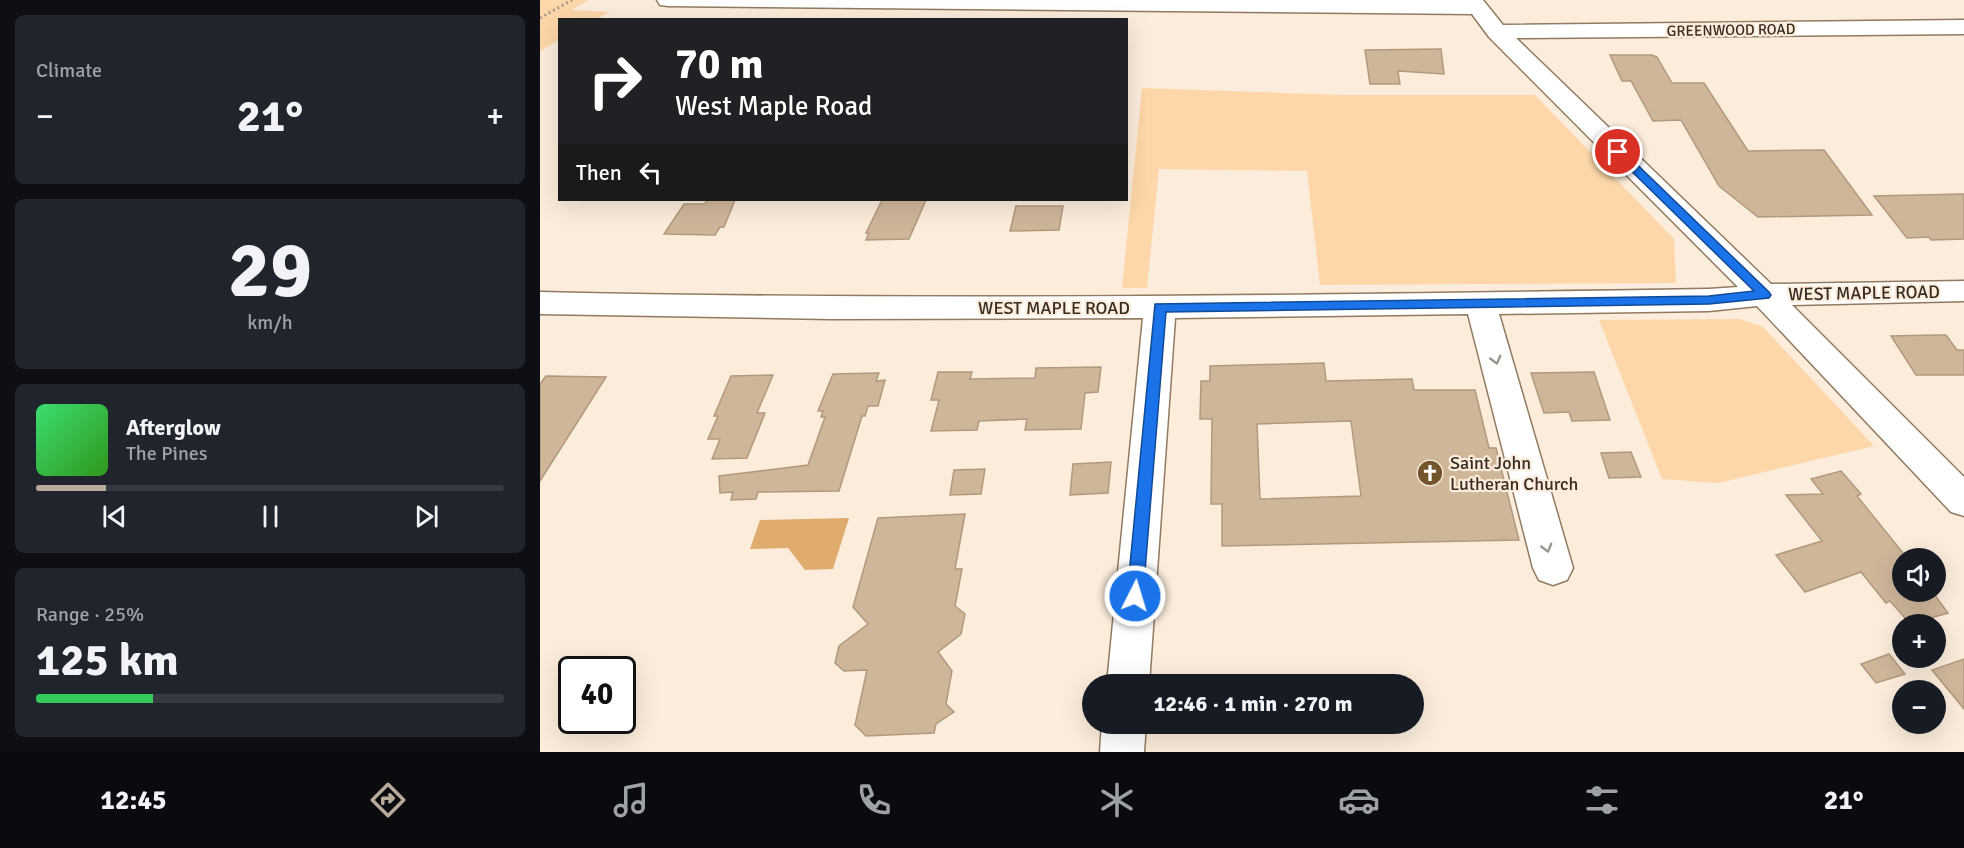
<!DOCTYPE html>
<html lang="en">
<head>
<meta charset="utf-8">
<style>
	body { margin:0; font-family:Signika,sans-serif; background:#20242c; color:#f1f3f6; height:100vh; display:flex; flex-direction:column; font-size:22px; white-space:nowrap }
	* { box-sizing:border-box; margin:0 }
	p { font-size:20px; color:#9ea1a6 }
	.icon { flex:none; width:33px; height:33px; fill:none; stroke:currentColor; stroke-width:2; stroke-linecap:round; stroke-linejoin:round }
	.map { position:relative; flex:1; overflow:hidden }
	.details { display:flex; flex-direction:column; gap:15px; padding:15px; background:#0d0f14; width:540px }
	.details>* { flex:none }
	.banner { position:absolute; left:18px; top:18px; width:570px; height:183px; border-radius:0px; box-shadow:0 6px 24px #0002; background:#202124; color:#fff; overflow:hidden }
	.fabs { position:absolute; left:1352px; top:548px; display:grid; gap:12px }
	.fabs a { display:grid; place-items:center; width:54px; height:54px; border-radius:50%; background:#171b24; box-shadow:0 6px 24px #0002; font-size:30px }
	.speed { position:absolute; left:18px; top:656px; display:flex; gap:12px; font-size:30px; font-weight:700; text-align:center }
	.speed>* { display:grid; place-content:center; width:78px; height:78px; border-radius:50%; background:#171b24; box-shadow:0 6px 24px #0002; line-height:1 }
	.speed .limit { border:3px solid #111; border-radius:9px; background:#fff; color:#111 }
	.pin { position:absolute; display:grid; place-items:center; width:51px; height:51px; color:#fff; margin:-26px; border:3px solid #fff; border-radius:50%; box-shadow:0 2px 6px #0007 }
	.me { position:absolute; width:66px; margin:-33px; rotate:5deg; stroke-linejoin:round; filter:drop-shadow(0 0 4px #0008) }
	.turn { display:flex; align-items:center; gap:21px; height:126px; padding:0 18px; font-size:27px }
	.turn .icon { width:78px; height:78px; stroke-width:2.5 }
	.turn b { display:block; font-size:42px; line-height:51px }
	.then { display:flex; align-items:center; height:57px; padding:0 18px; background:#0003; gap:12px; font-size:22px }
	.big { font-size:45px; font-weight:700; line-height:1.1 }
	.details .widget { flex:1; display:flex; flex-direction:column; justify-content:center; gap:9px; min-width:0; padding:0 21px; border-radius:9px; background:#20242c }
	.details .dial { align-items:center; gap:0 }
	.dial b { font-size:78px; line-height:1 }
	.song { display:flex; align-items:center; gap:18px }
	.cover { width:72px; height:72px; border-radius:9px; background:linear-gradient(135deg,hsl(140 70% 55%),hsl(110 70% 35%)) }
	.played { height:6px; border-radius:3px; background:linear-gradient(90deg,#b9ab9a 15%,#363941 15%) }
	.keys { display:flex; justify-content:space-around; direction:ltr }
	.heat { display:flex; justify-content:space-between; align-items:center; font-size:33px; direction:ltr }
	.charge { height:9px; border-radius:4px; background:linear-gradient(90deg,#34c759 25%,#363941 0) }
	.trip { position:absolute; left:542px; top:674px; width:342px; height:60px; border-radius:30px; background:#171b24; box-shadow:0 6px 24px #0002; font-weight:700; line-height:60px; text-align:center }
	.menu { display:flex; height:96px; justify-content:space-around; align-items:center; background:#090b0e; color:#9ea1a6 }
	.menu .icon { width:42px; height:42px }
	.menu .on { color:#b9ab9a }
	.menu b { font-size:27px; color:#f1f3f6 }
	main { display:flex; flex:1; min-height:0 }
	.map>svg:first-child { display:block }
	.green { fill:#fdd7a9 }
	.water { fill:#dfac6e }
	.building { fill:#ceb699; stroke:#b1997e; stroke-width:1.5; fill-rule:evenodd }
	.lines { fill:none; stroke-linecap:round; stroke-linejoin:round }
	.minor-casing { stroke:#917b60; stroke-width:3 }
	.path { stroke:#a89b8d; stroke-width:3; stroke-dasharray:2 3; stroke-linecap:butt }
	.minor { fill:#fff; fill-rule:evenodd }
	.oneway { stroke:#9a9690 }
	.route { fill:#1a73e8; stroke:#114b97; stroke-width:1.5 }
	.labels { text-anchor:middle; stroke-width:4.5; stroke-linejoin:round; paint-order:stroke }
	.far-street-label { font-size:15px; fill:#362c21; stroke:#fbecdb }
	.street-label { font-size:18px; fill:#362c21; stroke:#fbecdb }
	.poi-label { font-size:18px; fill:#362c21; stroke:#fbecdb; text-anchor:start }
</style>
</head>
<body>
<main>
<section class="details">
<div class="widget"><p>Climate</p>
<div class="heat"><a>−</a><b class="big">21°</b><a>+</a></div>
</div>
<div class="widget dial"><b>29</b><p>km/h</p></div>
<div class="widget">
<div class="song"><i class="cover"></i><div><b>Afterglow</b><p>The Pines</p></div></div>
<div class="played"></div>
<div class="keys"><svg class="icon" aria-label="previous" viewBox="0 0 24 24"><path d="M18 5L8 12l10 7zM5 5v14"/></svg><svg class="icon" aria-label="pause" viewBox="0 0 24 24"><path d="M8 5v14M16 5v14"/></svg><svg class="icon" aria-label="next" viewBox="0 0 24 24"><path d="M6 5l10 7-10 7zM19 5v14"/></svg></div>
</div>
<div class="widget"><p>Range · 25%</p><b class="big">125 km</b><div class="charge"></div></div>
</section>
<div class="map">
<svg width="1424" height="752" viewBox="0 0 1424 752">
	<rect width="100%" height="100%" fill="#fbecdb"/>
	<g class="green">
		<path d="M0,0h49l-18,10 39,2 -14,7 -36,1 -1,20 -19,11z"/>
		<path d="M602,88l200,7h193l139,144 2,44 -356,2 -13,-114 -148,-2 -12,119h-25z"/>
		<path d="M1200,319l23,8 111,119 -156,37 -56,-4 -63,-159z"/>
	</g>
	<path class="water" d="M309,518l-16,51 -28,1 -17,-22 -38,1 10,-29z"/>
	<g class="building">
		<path d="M901,49l3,25 -46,-3 2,13h-30l-5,-34z"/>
		<path d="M1070,55h42l5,2 15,26h32l44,68 76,-1 48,65 -114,2 -39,-31 -38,-66 -28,1 -22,-40h-9z"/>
		<path d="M1424,194v45l-33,1 -2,-3 -22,1 -33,-42z"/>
		<path d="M168,200h27l-11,27h-4l-5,8 -51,-1 20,-30h20z"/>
		<path d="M342,200h44l-17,39 -43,1 3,-7h-3z"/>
		<path d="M476,206h47l-4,24 -49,1z"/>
		<path d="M1396,335h10l11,15h7v25h-48l-25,-39z"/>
		<path d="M784,363l2,18 86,-2 2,11h61l14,58h7l23,92 -297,6v-42h-11l1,-85h-12l1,-38h9v-15zM811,421l10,75 -101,3 -3,-75z"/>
		<path d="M561,367l-3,25 -13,1 -4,36 -56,1 2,-11 -48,2 -2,9 -46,1 8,-31h-8l7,-28h34l-2,7 65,-1 1,-10z"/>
		<path d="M1054,372l16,48 -38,1 -3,-9 -25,1 -13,-40z"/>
		<path d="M339,373l-3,8 9,-1 -7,26h-10l-3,10h-3l-23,75 -81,1 -2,7 -25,1 2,-8 -13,1 -1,-17 89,-11 17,-48h-4l2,-6h-5l15,-37z"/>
		<path d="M233,375l-16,38h8l-18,45 -35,1 8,-20h-12l10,-23h-4l17,-40z"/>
		<path d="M6,376l60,1 -66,104v-97z"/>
		<path d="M1091,452l10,25 -32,1 -8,-25z"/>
		<path d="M571,462l-3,31 -38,2 3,-31z"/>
		<path d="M445,469l-4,25 -31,1 4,-25z"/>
		<path d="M1301,471l20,23 -4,2 50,62h-5v33h30l16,22 -38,11 -20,-23 -4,2 -25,-31 -56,20 -29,-37 46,-14 -36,-46 37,-1 -12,-15z"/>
		<path d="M425,514l-10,55h7l-7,37 10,8 -4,20 -23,18 14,19 -6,33 8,8 -18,12 -2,9 -68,3 -11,-11 12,-55 -23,1 -9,-8 4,-17 29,-22 -15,-17 25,-89z"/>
		<path d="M1349,654l16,20 -29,9 -15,-19z"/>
		<path d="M1424,659v50l-32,-39z"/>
	</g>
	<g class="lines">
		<g class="minor-casing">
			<g id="minor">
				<path d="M117,0h826l20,25 461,-5v14l-448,4 255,246 193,-3v20l-172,4 172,172v39l-13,-4 -194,-206 -48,5 -210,3 74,254 -6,12 -14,5 -14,-5 -6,-12 -65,-254 -293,4 -26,366h-42l36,-366 -311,1 -292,-5v-22c390,9 779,3 1169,-3l29,-2 -249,-250 -17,-23 -804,-8 -8,-1z"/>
				<path d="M562,723h44l-2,29h-44z"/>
			</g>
		</g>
		<path class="path" d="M0,18l32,-18"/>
		<use href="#minor" class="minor"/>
	</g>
	<defs><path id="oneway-chevron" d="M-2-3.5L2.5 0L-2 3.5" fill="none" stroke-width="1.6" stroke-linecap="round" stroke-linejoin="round" transform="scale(1.5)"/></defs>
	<g class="oneway">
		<use href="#oneway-chevron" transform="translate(956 360) rotate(75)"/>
		<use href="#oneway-chevron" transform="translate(1007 548) rotate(75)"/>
	</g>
	<path class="route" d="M1078,149l4,1 147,142 2,3 -2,3 -60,6 -543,8 -23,284 -2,6 -6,2 -6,-2 -2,-6 28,-292 554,-8 45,-5 -140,-137 -1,-2z"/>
	<defs>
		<g id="church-disc" transform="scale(1.35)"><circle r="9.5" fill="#74542a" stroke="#fbecdb"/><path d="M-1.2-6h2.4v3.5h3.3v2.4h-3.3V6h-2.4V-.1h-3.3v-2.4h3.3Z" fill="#fff"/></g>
	</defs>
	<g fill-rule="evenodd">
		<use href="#church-disc" x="890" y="473"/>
	</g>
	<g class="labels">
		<g class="far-street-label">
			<text transform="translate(1191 30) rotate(-1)" y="5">GREENWOOD ROAD</text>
		</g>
		<g class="street-label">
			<text transform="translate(1324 293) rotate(-1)" y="6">WEST MAPLE ROAD</text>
			<text x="514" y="314">WEST MAPLE ROAD</text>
		</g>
		<g class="poi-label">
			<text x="910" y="469">Saint John<tspan x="910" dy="21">Lutheran Church</tspan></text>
		</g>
	</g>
</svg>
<div class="fabs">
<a><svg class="icon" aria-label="sound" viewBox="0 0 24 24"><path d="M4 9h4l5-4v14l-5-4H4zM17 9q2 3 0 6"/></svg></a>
<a>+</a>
<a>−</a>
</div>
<div class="speed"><div class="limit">40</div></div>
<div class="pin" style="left:1078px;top:152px;background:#d93025"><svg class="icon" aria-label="arrive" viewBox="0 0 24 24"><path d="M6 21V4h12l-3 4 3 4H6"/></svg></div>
<svg class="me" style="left:595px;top:596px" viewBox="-20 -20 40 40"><circle r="17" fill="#1a73e8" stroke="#fff" stroke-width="3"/><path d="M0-11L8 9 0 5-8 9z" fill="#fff"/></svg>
<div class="trip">12:46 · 1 min · 270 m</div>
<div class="banner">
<div class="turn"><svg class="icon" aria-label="right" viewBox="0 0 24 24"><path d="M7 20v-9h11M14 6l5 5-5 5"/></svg><div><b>70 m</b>West Maple Road</div></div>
<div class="then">Then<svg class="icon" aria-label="left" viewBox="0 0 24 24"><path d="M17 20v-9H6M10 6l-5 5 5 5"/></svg></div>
</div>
</div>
</main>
<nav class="menu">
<b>12:45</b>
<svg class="icon on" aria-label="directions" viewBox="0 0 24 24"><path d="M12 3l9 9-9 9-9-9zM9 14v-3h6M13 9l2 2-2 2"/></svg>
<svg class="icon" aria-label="music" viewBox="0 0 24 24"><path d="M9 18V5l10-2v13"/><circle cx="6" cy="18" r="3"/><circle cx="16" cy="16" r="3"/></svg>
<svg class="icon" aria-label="phone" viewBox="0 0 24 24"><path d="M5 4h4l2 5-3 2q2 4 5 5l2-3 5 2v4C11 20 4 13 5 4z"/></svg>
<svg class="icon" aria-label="climate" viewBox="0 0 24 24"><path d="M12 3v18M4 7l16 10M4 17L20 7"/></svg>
<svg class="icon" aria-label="car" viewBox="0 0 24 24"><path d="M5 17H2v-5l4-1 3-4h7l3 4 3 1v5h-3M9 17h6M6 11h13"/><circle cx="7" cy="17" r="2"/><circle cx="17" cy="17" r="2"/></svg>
<svg class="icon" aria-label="filters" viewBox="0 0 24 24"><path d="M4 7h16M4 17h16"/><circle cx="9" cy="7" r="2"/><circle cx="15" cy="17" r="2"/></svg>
<b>21°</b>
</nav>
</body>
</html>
